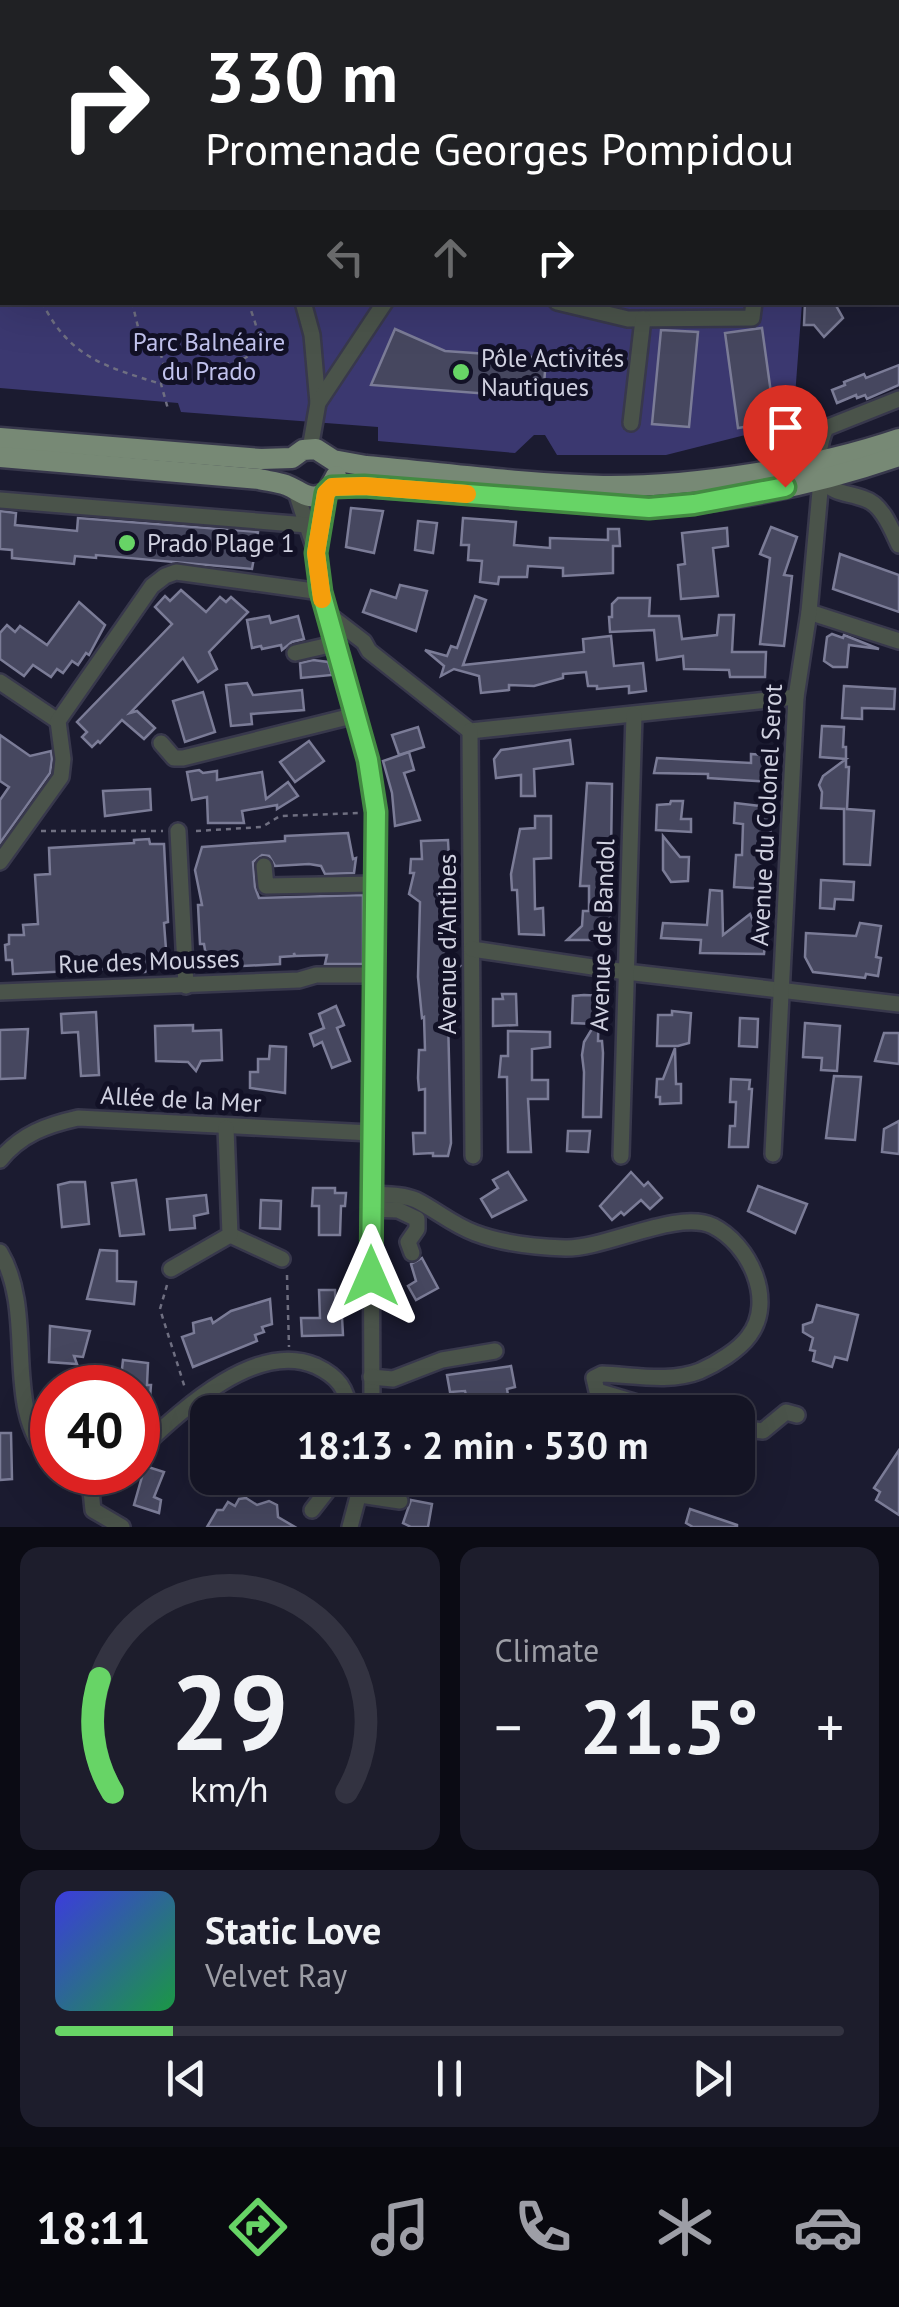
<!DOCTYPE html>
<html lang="en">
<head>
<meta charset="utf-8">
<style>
	body { margin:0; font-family:"PT Sans",sans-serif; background:#1d1d2c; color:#f1f3f6; height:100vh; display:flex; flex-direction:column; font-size:38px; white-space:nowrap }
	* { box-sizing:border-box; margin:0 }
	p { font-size:32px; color:#9d9ea6 }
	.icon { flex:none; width:55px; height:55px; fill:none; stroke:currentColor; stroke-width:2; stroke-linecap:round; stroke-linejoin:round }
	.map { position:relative; height:1527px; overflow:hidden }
	.side { display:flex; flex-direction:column; gap:20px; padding:20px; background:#0b0b14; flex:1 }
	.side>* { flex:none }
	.banner { position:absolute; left:0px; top:0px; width:900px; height:305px; box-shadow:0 10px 40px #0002,0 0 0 2px #333341; background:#202124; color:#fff; overflow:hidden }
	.speed { position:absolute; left:30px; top:1365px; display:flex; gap:20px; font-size:50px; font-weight:700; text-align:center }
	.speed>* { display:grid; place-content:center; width:130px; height:130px; border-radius:50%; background:#141424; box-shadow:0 10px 40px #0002,0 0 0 2px #333341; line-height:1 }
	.speed .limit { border:15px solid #d22; background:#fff; color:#111 }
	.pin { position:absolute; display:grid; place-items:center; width:85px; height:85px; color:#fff; margin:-102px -42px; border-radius:50% 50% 50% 0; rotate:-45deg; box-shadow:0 0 10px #0007 }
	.pin .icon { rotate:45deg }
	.me { position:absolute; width:110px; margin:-55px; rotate:0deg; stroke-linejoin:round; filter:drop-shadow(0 0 8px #0008) }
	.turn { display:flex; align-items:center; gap:35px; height:210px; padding:0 40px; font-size:45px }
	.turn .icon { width:130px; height:130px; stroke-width:2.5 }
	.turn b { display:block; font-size:70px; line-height:85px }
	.lanes { display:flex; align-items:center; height:95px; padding:0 40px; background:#0003; justify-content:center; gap:50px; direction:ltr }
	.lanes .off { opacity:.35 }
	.big { font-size:75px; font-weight:700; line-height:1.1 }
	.side .widget { flex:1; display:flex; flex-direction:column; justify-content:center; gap:15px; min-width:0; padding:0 35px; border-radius:20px; background:#1d1d2c }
	.side .dial { align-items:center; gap:0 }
	.dial svg { height:260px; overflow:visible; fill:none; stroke:#333341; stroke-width:7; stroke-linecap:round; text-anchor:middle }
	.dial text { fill:#f1f3f6; stroke:none }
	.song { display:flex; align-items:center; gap:30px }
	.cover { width:120px; height:120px; border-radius:15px; background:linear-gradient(135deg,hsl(240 70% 55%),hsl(140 70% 35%)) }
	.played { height:10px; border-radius:5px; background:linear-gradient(90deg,#67d466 15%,#333341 15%) }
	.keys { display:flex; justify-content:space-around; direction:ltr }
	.heat { display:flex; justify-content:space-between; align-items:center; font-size:55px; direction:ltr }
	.side .tiles { flex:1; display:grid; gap:20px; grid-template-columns:1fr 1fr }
	.widget:last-child { grid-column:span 2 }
	.trip { position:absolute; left:190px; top:1395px; width:565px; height:100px; border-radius:20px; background:#141424; box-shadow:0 10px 40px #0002,0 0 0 2px #333341; font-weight:700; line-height:100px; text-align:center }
	.menu { display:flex; height:160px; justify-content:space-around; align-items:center; background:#08080e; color:#9d9ea6 }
	.menu .icon { width:70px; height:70px }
	.menu .current { color:#67d466 }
	.menu b { font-size:45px; color:#f1f3f6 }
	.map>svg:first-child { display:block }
	.green { fill:#3b3870 }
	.water { fill:#48418c }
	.building { fill:#46475f; stroke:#7b7c97; stroke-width:2.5 }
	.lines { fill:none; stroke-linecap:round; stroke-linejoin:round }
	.minor-casing { stroke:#38384c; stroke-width:20 }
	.major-casing { stroke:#38384c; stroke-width:25 }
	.path { stroke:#6f6f81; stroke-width:2.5; stroke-dasharray:5 5; stroke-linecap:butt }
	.minor { stroke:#4a534a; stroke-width:15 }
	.major { stroke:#778975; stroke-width:20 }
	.route-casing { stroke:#438a42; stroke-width:25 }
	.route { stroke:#67d466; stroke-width:18 }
	.slow { stroke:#f59e0b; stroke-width:18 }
	.poi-dot { fill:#67d466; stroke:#121126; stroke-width:4 }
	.labels { text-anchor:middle; stroke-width:10; stroke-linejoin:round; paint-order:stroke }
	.park-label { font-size:25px; fill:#c2c3ee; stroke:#121126 }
	.poi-label { font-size:25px; fill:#d0d1e0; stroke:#121126; text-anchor:start }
	.street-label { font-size:25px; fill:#d0d1e0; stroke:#121126 }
</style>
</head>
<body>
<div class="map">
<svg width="899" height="1527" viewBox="0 0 899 1527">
	<rect width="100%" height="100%" fill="#1b1b30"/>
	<g class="green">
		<path d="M92,0h381l-393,2z"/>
		<path d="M0,20h2v282l800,1 -9,120 -127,32h-109l-12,-20h-11l-19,18 -137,-12v-14l-197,-15 -3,-9 -178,-15z"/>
	</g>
	<path class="water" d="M481,0h418v224l-1,-222h-419z"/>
	<g class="building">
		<path d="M805,302h29l9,16 -19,19 -10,-12h-10z"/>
		<path d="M762,328l13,94 -37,6 -13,-95z"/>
		<path d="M395,329l50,22 101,7 -3,40 -172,-13z"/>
		<path d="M661,330l37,2 -9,95 -37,-3z"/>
		<path d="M899,365v20l-32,14 -2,-4 -8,3 -1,-3 -19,8 -5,-13 13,-5 -1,-3 20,-8 2,4z"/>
		<path d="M351,508l32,3 -9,42 -28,-6z"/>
		<path d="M0,511l16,2 -1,12 62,6 1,-13 180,14 -1,9 -5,28 -156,-14v3l-21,-2 -1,8 -62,-6v-8l-12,-1z"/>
		<path d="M463,518l53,4 -2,23 36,3v-10l58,2v-11h11l1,17h-7v27l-50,3v-8l-35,-2 -1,11h-28l-1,7 -18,-2 2,-21 -14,-1 1,-15h-8z"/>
		<path d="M418,521l19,2 -4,30 -18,-3z"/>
		<path d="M771,527l26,10 -13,38 8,1 -8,70 -24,-2 10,-86 -10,-4z"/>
		<path d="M727,528l1,18 -15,2 5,48 -37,3 -3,-34 7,-1 -3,-31z"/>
		<path d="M840,554l59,21v37l-66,-23z"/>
		<path d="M400,585l27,6 -11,40 -53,-19 8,-22 25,8z"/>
		<path d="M181,590l25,22 14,-15 6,5 5,-5 17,15 -39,40 8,17 -19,13 -15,-24 -53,55 7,-2 18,17 -11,11 -22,-19 -22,23 -2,-2 -6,6 -10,-10 5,-5 -10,-10 95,-98 -17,-17 10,-11 5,5z"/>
		<path d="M475,596l11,4 -23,65 121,-13 -1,-13 28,-3 3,30 29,-3 3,28 -17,2v-7l-32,3v-3h-9l-2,-14 -23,2v4l-29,8 -25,-1v5l-28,3 -2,-17 -25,-7 -13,7 3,-10 -19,-16 22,6 4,-10 6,2z"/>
		<path d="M618,598h32l-1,18h30l3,23 35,-4 2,-20h15l-2,37h34l-1,25h-35l-1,-7 -45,-1 -1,-13 -26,4 -3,-30 -44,2 -1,-15h3v-13z"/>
		<path d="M79,602l26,23 -16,30 -3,-2 -8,12 -6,-4 -9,12 -6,-4 -6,8 -18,-12 -9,11 -24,-17v-26l7,-8 8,7 5,-6 27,19z"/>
		<path d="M269,616l2,7 27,-7 6,23 -12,3 -10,8 -1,-5 -19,4 -1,-3 -9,2 -5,-28z"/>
		<path d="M832,634l11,4 1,-3 35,14 -30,-4 -2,22h-14l-9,-6 3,-24z"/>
		<path d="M313,660l15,2 4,13 -31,3 -1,-15z"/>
		<path d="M247,683l6,12 49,-5 2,20 -53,4 1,10 -21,2 -5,-41z"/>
		<path d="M844,686l51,3 -1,20 -32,-1v11l-20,-1z"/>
		<path d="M203,692l12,40 -30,10 -12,-41z"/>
		<path d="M822,726l22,1 -1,20h3v20h3l-2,42 27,2 -4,54 -26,-1v-55l-23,-1 1,-16 -3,-7 4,-9 23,-17 -26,-2z"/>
		<path d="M418,727l6,20 -25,8 -7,-20z"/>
		<path d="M0,735l30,21 21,-5 1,8 -2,14 -50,70v-43l9,-13 -9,-6z"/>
		<path d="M570,740l3,24 -39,5 1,27h-14v-21l-25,3 -2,-19 7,-9z"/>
		<path d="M309,741l15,20 -29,21 -15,-20z"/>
		<path d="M409,752l5,18 -10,3 16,47 -25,6 -3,-33 -9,-32z"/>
		<path d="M751,754l24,2 -2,26 -65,-4v-4l-54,-1 3,-15 94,5z"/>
		<path d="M199,770l4,3 14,-2v9l45,-8 4,27 22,-17 10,14 -21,13v-4l-35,6 2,12h-36l-1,-26 -15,3 -5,-28z"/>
		<path d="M587,783l25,1 -2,144h-3l-1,12h-39l15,-14 1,-15h6v-25h-9z"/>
		<path d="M150,789l1,21 -46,6 -2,-25z"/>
		<path d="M671,801h12l-2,18h10v13l-35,-2 1,-25 13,-1z"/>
		<path d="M735,803l25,3 6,3 -1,5h8l-7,51 2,24 -34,-2 2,-32h6l1,-31 -9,-1z"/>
		<path d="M535,816h16v42l-17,1 1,50 8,-1 1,27 -25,-1 -2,-44h-5l-1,-16 9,-45 15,-1z"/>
		<path d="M348,833l5,26 3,-1 -2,15 -29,1 -4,-8 -12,-2 -34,2 -6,-10 -7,-1 -9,7 2,25 4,11 104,-3v69h-38l2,-9 -32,1 -1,-3v3l-14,1v7l-56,3v-5h-17l-3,-18h-4l-2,-39h4l-7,-35 7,-23 83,-6v-5z"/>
		<path d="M663,836l17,21h9l-1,24 -17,1 -8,-12z"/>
		<path d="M149,839l1,5h14l4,78 -4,1 2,26 -4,5 1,13h-11l-7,5h-12l-1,-4 -119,6 -1,-14h-6l-1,-15 4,-1v-9h15l-1,-10 15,-1 -3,-49 15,-1 -1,-26 85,-5v-3z"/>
		<path d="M448,840l3,59h-5l1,36h-5l5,31h13l-13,10 4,167 -3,13h-15v-3l-19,1 -1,-21h12v-44l-6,1 -1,-12 1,-28h6l-1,-33 -2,1 -4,-41 2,-75 -11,-8 5,-21h-4l1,-14h11l-1,-18z"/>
		<path d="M821,880l33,2 -1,18 -18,-1 -1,10 -14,-1z"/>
		<path d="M710,890l12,1 1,44 27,-21 4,9 7,1v12h5l-2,18 -64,-1 1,-13 -40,-2 2,-15 44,2z"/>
		<path d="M860,923l21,3 -5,31 5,1 -3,18 -12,-2 -1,4 -52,-6 -8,-15 1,-24 50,3z"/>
		<path d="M502,994h14l1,31 -24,1v-27h10z"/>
		<path d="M584,995l21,1 -1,12h-5l-1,33h4l1,12 -2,64h-18l1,-45 -2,-17 2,-13 11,-18 -23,-1 1,-27z"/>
		<path d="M336,1006l8,19 -7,3 13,33 -18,7 -10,-26 -8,4 -4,-12 14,-6 -5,-14z"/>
		<path d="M672,1011l19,2 -2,30 -11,3h-21l1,-31h14z"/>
		<path d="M96,1012l3,63 -18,1 -3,-44 -16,1 -1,-19z"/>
		<path d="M740,1018l18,1 -1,28 -18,-1z"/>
		<path d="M805,1023l35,3 -3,45 -16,-1 1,-12 -19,-1z"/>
		<path d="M193,1025v6l28,-1 1,30 -21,1 -5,10 -8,-9 -32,-1 -1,-35z"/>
		<path d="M28,1029l-3,49 -25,1v-49z"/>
		<path d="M508,1031l42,1v15l-18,2v31h16v19h-20l3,53h-23l-1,-75h-8l2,-21h7z"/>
		<path d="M884,1033h15v31l-24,-3z"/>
		<path d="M270,1046l16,1 -1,46 -35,-5v-16h8v-13h11z"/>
		<path d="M675,1048l1,36h5v19l-21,1v-7h-4l1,-18h6z"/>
		<path d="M834,1076l27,1 -6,63 -29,-2z"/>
		<path d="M731,1079l19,1 -1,9h3l-4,58h-19l1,-21h5l1,-24h-6z"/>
		<path d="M899,1121v33l-17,-2 2,-23z"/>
		<path d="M568,1131h22l-2,21 -21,-1z"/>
		<path d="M508,1172l18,28 -34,17 -11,-18 17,-11 -5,-8z"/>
		<path d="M631,1172l13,14 4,-4 14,16 -12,11 -9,-9 -17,15 -3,-3 -9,8 -12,-14z"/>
		<path d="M136,1180l8,54 -24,2 -8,-53z"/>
		<path d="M70,1182h15l4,42 -27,3 -4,-42z"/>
		<path d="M758,1186l49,18 -12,29 -47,-22z"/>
		<path d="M313,1188h22v5h11l-1,13h-4l-1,29h-21v-29h-7z"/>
		<path d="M206,1195l2,18 -14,3 1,12 -25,2 -3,-31z"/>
		<path d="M261,1200l20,1 -1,28 -20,-1z"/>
		<path d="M100,1250l17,1v30l19,1 -2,22 -47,-5z"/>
		<path d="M422,1258l16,30 -22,12 -8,-14 8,-5 -5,-17z"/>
		<path d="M319,1290h16l1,27h6l1,18 -41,1 -1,-18h19z"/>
		<path d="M270,1299l2,25 -10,3 2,5 -9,3 2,6 -64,26 -11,-30 12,-4 -1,-10 18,-5 2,5 18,-12z"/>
		<path d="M817,1305l41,10 -11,45 -12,-3 -3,10 -19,-6 2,-10 -5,-1 3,-12 -10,-6v-7l9,-3z"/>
		<path d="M50,1326l40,5 -7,26 -9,-1 3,8 -28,-2z"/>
		<path d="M123,1360l25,3 -1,22h4l-2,25 -11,-2v-20h-10v-9l-7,-1z"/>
		<path d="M511,1366l4,21 -8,2 3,18 -40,5 -5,-21 -15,1 -3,-17z"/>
		<path d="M0,1433h11l1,46 -12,1z"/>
		<path d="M899,1450v65l-23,-15 4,-8 -6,-4z"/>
		<path d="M145,1466l19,6 -10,25 7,3 -2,13 -25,-8z"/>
		<path d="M246,1498l11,7 12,-4 8,4 1,12 17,10h-88l10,-17h6l5,-8 7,4 4,-7z"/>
		<path d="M411,1500l21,4 -4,23h-17l-8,-4z"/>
		<path d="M690,1509l47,16v2h-44l-7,-4z"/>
	</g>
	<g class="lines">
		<g class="minor-casing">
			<g id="minor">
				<path d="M285,2l1,-2"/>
				<path d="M381,2l1,-2"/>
				<path d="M303,302l9,33 6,68"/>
				<path d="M557,302l71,17 124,-1 2,-16"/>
				<path d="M631,423l12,-104"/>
				<path d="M310,449l8,-46 67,-101"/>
				<path d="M821,480c15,15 26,12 44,19 17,5 27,31 34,46"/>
				<path d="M296,492l20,61 9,59 43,148 8,52 -5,348 1,252"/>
				<path d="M0,500l307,25"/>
				<path d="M317,549l10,-56"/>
				<path d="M325,612l39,30 5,9 101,80 326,-34"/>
				<path d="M809,612l90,29"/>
				<path d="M295,653l39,-9"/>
				<path d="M0,682l58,39"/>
				<path d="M470,731l3,425"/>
				<path d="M161,743l13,15h9l173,-43"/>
				<path d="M178,831l8,155"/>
				<path d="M0,862l61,-85 2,-18 -5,-38 94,-135 13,-10 11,-4 145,20"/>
				<path d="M264,866l2,20 108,-2"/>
				<path d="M472,949l154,23 273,32"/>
				<path d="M0,992l299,-12 17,-5h57"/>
				<path d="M773,1154l23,-457 13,-85 12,-132c-3,-19 -3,-34 5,-52l73,-29"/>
				<path d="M621,1156l13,-441"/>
				<path d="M0,1160c21,-26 47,-35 78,-42l293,15"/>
				<path d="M371,1194c14,1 31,0 45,6 20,10 37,25 59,33 29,11 59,14 90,15 41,1 112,-39 148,-22 36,18 63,74 36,110 -10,14 -33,28 -49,35 -30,12 -67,4 -98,3l-8,4 3,13 71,21"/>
				<path d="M370,1209l28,1 19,9v10l-9,13 4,11"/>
				<path d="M230,1235l52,24"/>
				<path d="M0,1252c38,64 0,155 52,209"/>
				<path d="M171,1269l59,-34 -4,-107"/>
				<path d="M371,1377l22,2 49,-19 53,-9"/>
				<path d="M738,1428l25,3 23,-19 11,3"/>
				<path d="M138,1451c41,-38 117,-112 178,-85 23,11 30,22 34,46"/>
				<path d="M89,1472l4,38 29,17"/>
				<path d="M360,1495l40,6"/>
				<path d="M312,1510l25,-32"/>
				<path d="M350,1527l13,-49"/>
			</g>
		</g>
		<g class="major-casing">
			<g id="major">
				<path d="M0,438l261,21 31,-1 11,-8 13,-1 17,11 33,6c79,7 158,18 237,20 91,1 211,-18 296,-47"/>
				<path d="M0,457l259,22c8,2 18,3 27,6 16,6 21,17 41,8l9,-17"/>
				<path d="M332,487l32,-1 285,21c85,-6 170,-23 250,-51"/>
			</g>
		</g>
		<g class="path">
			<path d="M3,2l9,-2"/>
			<path d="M181,2l2,-2"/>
			<path d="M898,212l1,-1"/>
			<path d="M0,235l2,3"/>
			<path d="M42,302c27,56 65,65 119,82"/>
			<path d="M132,302l6,25 23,28 3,11 -3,18 7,25"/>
			<path d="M164,366c23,-1 89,7 94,-25 1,-11 -6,-27 -10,-39"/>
			<path d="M41,831h122"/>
			<path d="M196,831l66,-4 18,-11 80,-3"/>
			<path d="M287,1275l2,72"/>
			<path d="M167,1285l-7,24 25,79"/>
		</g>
		<use href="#minor" class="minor"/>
		<use href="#major" class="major"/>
	</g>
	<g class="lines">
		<g class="route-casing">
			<path id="route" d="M371,1276l5,-464 -8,-52 -47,-168 -5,-39 10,-60 6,-6 32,-1 285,22 45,-4 91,-17"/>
		</g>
		<use href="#route" class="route"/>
		<path class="slow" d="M322,599l-6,-46 10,-60 6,-6 32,-1 103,8"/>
	</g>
	<g class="poi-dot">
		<circle cx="461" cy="372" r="10"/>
		<circle cx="127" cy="543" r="10"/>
	</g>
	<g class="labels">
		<g class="park-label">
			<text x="209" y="351">Parc Balnéaire<tspan x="209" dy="29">du Prado</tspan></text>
		</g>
		<g class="poi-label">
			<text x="481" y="367">Pôle Activités<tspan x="481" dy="29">Nautiques</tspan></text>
			<text x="147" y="552">Prado Plage 1</text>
		</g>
		<g class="street-label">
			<text transform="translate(766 815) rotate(-87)" y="9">Avenue du Colonel Serot</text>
			<text transform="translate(602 935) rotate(-88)" y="9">Avenue de Bandol</text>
			<text transform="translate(447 944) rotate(-90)" y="9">Avenue d'Antibes</text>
			<text transform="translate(149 961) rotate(-2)" y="9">Rue des Mousses</text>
			<text transform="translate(181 1099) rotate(3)" y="9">Allée de la Mer</text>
		</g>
	</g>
</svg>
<div class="speed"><div class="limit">40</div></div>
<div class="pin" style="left:785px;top:487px;background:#d93025"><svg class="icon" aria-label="arrive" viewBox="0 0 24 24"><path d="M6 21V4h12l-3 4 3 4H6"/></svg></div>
<svg class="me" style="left:371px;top:1276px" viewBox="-20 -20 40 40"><path d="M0-17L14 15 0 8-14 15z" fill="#67d466" stroke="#fff" stroke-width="4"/></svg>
<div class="trip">18:13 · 2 min · 530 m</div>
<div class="banner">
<div class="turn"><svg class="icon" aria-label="right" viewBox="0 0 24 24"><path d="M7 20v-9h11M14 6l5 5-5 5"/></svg><div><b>330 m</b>Promenade Georges Pompidou</div></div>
<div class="lanes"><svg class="icon off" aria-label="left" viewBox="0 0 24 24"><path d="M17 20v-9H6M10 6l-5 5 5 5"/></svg><svg class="icon off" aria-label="ahead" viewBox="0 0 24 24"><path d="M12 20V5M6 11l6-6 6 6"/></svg><svg class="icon" aria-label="right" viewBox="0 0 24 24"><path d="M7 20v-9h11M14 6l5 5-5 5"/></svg></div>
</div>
</div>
<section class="side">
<div class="tiles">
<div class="widget dial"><svg viewBox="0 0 100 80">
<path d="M14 69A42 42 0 1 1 86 69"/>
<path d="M14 69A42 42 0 0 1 10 34" stroke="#67d466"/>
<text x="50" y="56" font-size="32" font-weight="700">29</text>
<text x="50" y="72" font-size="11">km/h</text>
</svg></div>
<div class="widget"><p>Climate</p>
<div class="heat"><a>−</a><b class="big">21.5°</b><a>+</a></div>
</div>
<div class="widget">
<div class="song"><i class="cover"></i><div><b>Static Love</b><p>Velvet Ray</p></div></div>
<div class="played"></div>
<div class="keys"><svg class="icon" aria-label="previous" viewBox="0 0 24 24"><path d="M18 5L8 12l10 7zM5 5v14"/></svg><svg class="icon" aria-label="pause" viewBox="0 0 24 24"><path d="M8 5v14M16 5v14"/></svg><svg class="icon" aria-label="next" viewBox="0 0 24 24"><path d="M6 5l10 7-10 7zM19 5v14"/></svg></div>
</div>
</div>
</section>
<nav class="menu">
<b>18:11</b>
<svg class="icon current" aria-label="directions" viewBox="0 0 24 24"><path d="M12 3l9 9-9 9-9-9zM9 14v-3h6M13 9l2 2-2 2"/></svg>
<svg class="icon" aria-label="music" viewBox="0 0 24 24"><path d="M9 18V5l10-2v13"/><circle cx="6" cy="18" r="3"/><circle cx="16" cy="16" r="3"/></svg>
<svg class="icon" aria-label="phone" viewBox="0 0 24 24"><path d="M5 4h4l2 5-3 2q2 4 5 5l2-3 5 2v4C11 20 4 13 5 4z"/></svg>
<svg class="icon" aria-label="climate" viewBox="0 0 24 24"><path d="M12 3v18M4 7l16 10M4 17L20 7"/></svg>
<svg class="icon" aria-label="car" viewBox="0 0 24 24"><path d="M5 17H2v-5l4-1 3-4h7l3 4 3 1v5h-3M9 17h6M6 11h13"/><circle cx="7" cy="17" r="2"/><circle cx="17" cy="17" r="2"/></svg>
</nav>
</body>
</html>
